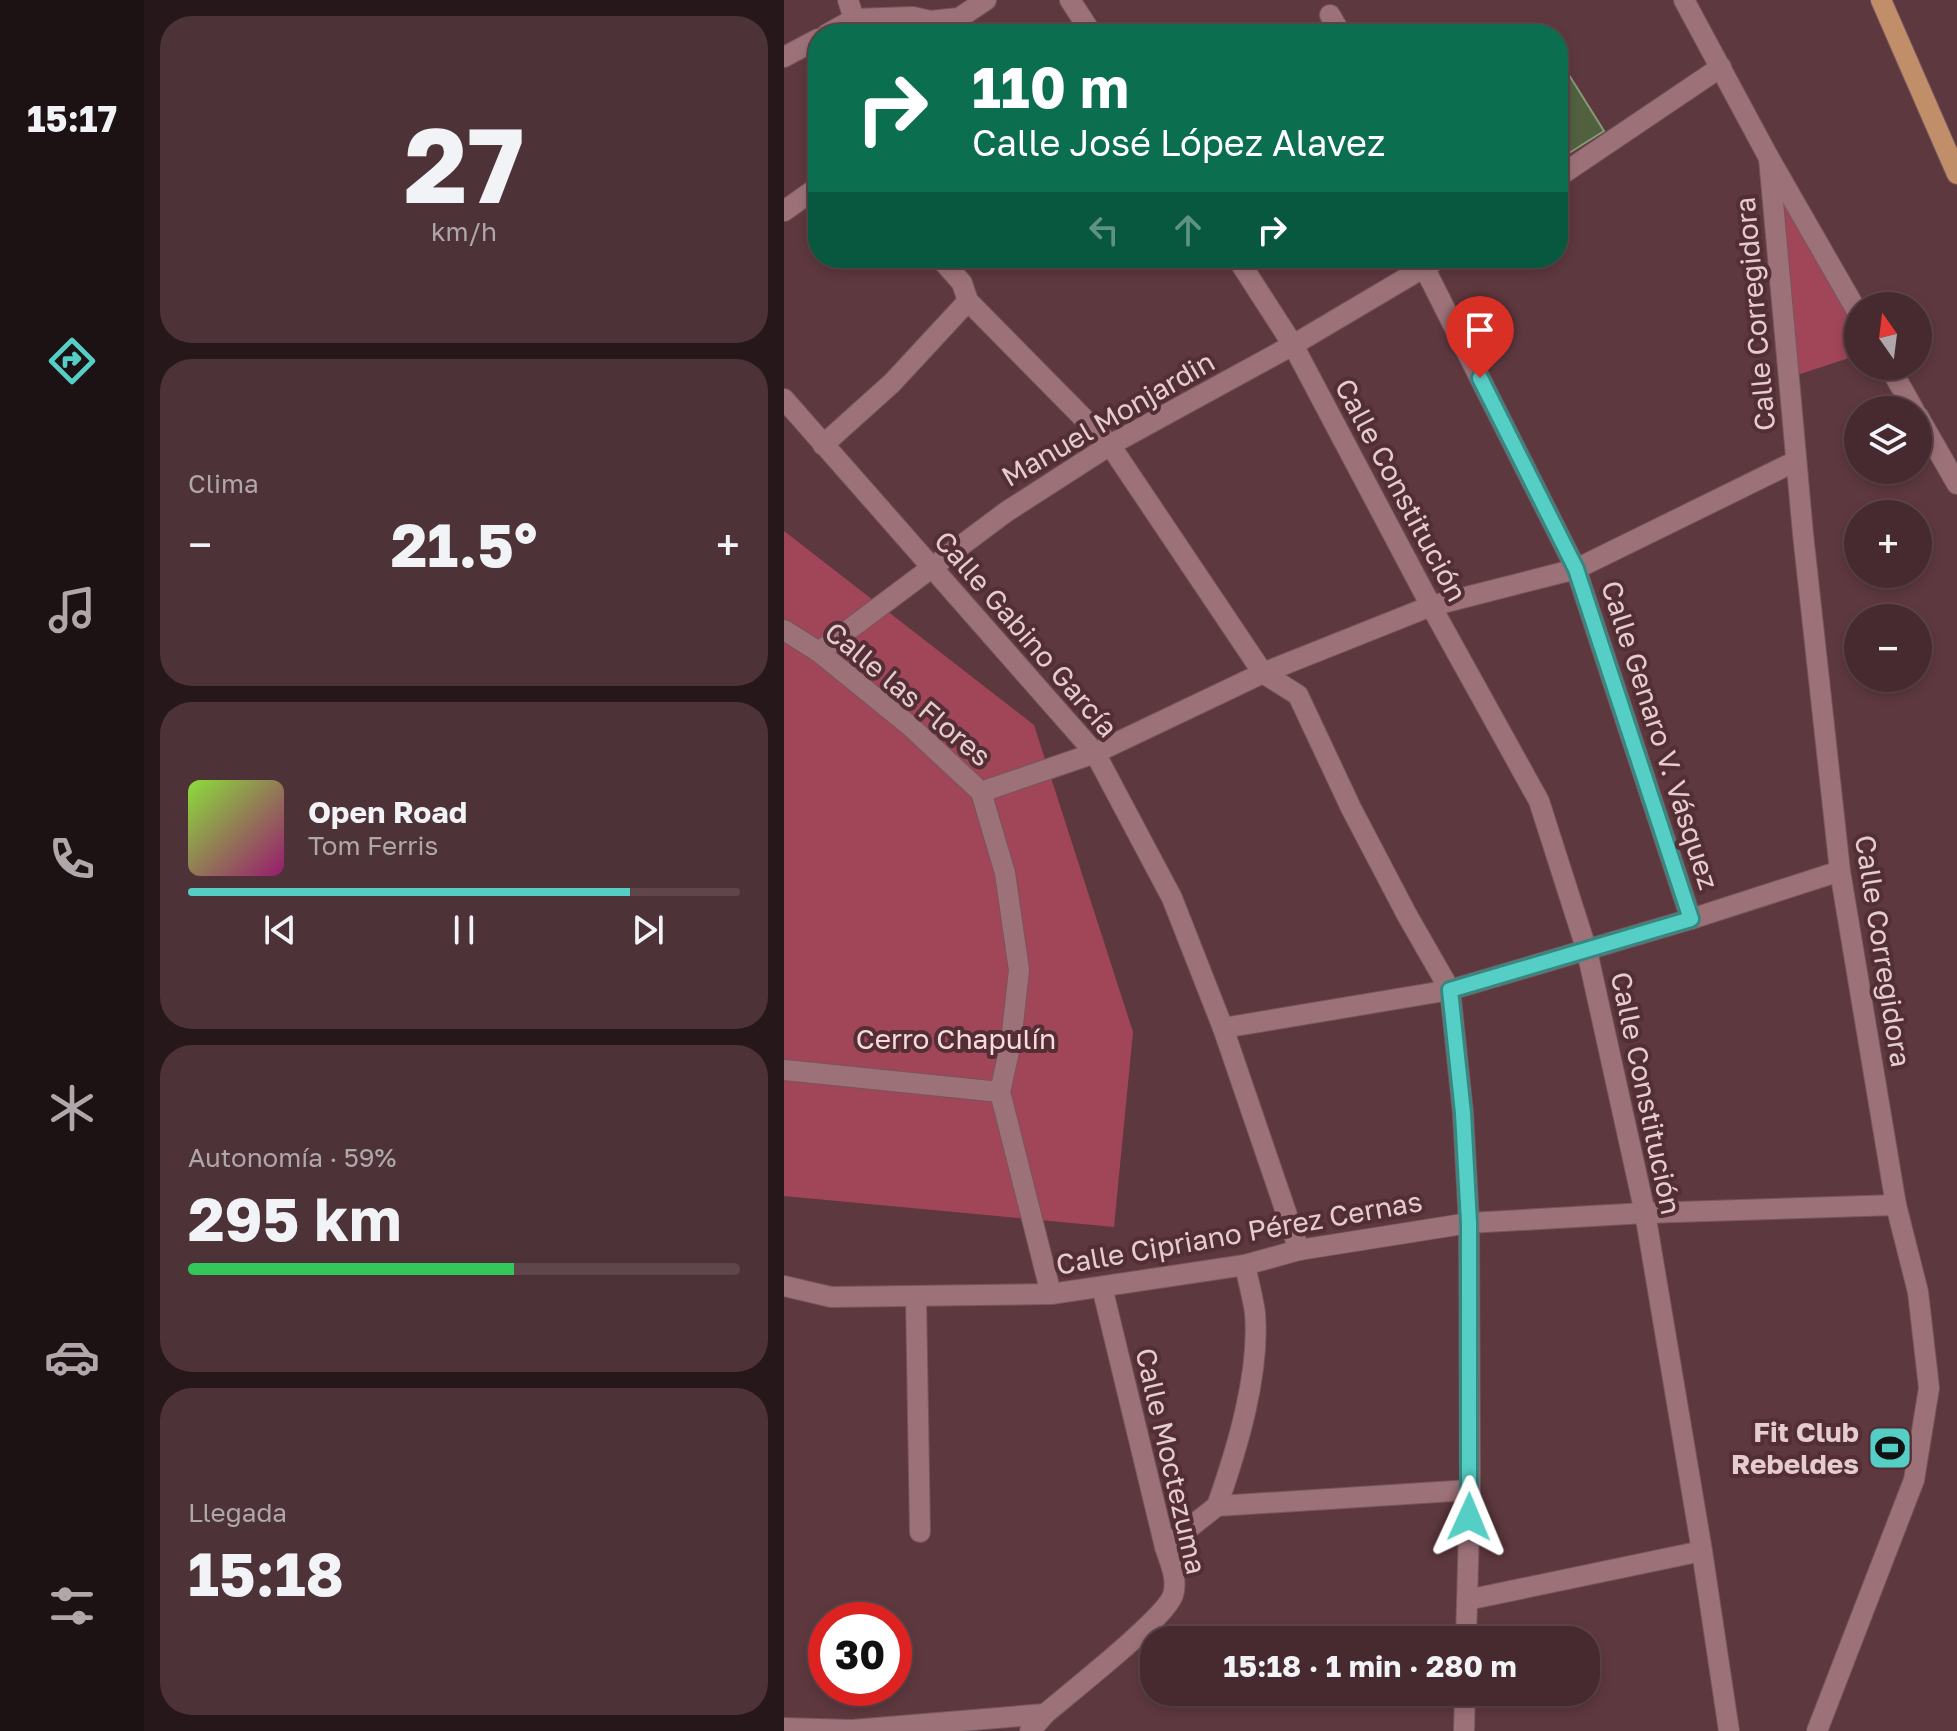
<!DOCTYPE html>
<html lang="es">
<head>
<meta charset="utf-8">
<style>
	body { margin:0; font-family:"Golos Text",sans-serif; background:#4d3237; color:#f1f3f6; height:100vh; display:flex; flex-direction:column; font-size:30px; white-space:nowrap }
	* { box-sizing:border-box; margin:0 }
	p { font-size:26px; color:#b0a7aa }
	.icon { flex:none; width:44px; height:44px; fill:none; stroke:currentColor; stroke-width:2; stroke-linecap:round; stroke-linejoin:round }
	.map { position:relative; flex:1; overflow:hidden }
	.sheet { display:flex; flex-direction:column; gap:16px; padding:16px; background:#26171a; width:640px }
	.sheet>* { flex:none }
	.top-card { position:absolute; left:24px; top:24px; width:760px; height:244px; border-radius:32px; box-shadow:0 4px 12px #0003,0 0 0 2px #5e464b; background:#0b6e4f; color:#fff; overflow:hidden }
	.needle { width:52px; rotate:346deg }
	.tools { position:absolute; left:1060px; top:292px; display:grid; gap:16px }
	.tools a { display:grid; place-items:center; width:88px; height:88px; border-radius:50%; background:#462a2f; box-shadow:0 4px 12px #0003,0 0 0 2px #5e464b; font-size:40px }
	.speed { position:absolute; left:24px; top:1602px; display:flex; gap:16px; font-size:40px; font-weight:700; text-align:center }
	.speed>* { display:grid; place-content:center; width:104px; height:104px; border-radius:50%; background:#462a2f; box-shadow:0 4px 12px #0003,0 0 0 2px #5e464b; line-height:1 }
	.speed .limit { border:12px solid #d22; background:#fff; color:#111 }
	.pin { position:absolute; display:grid; place-items:center; width:68px; height:68px; color:#fff; margin:-82px -34px; border-radius:50% 50% 50% 0; rotate:-45deg; box-shadow:0 0 8px #0007 }
	.pin .icon { rotate:45deg }
	.me { position:absolute; width:88px; margin:-44px; rotate:1deg; stroke-linejoin:round; filter:drop-shadow(0 0 6px #0008) }
	.turn { display:flex; align-items:center; gap:28px; height:168px; padding:0 32px; font-size:36px }
	.turn .icon { width:104px; height:104px; stroke-width:2.5 }
	.turn b { display:block; font-size:56px; line-height:68px }
	.lanes { display:flex; align-items:center; height:76px; padding:0 32px; background:#0003; justify-content:center; gap:40px; direction:ltr }
	.lanes .off { opacity:.35 }
	.big { font-size:60px; font-weight:700; line-height:1.1 }
	.sheet .widget { flex:1; display:flex; flex-direction:column; justify-content:center; gap:12px; min-width:0; padding:0 28px; border-radius:32px; background:#4d3237 }
	.sheet .dial { align-items:center; gap:0 }
	.dial b { font-size:104px; line-height:1 }
	.song { display:flex; align-items:center; gap:24px }
	.cover { width:96px; height:96px; border-radius:12px; background:linear-gradient(135deg,hsl(90 70% 55%),hsl(320 70% 35%)) }
	.played { height:8px; border-radius:4px; background:linear-gradient(90deg,#55cec5 80%,#5e464b 80%) }
	.keys { display:flex; justify-content:space-around; direction:ltr }
	.heat { display:flex; justify-content:space-between; align-items:center; font-size:44px; direction:ltr }
	.charge { height:12px; border-radius:6px; background:linear-gradient(90deg,#34c759 59%,#5e464b 0) }
	.trip { position:absolute; left:356px; top:1626px; width:460px; height:80px; border-radius:32px; background:#462a2f; box-shadow:0 4px 12px #0003,0 0 0 2px #5e464b; font-weight:700; line-height:80px; text-align:center }
	main { display:flex; flex:1; min-height:0 }
	.tab-bar { display:flex; flex-direction:column; width:144px; justify-content:space-around; align-items:center; background:#1c1113; color:#b0a7aa }
	.tab-bar .icon { width:56px; height:56px }
	.tab-bar .active { color:#55cec5 }
	.tab-bar b { font-size:36px; color:#f1f3f6 }
	.map>svg:first-child { display:block }
	.green { fill:#a14559 }
	.building { fill:#516140; stroke:#889975; stroke-width:2 }
	.lines { fill:none; stroke-linecap:round; stroke-linejoin:round }
	.minor-casing { stroke:#76565c; stroke-width:22 }
	.major-casing { stroke:#76565c; stroke-width:22 }
	.minor { stroke:#9c7278; stroke-width:20 }
	.major { stroke:#c18e6a; stroke-width:20 }
	.route-casing { stroke:#378680; stroke-width:20 }
	.route { stroke:#55cec5; stroke-width:14 }
	.labels { text-anchor:middle; stroke-width:8; stroke-linejoin:round; paint-order:stroke }
	.street-label { font-size:28px; fill:#e4cccf; stroke:#532e34 }
	.park-label { font-size:28px; fill:#f8dbdf; stroke:#532e34 }
	.poi-label { font-size:28px; font-weight:bold; fill:#e4cccf; stroke:#532e34; text-anchor:end }
</style>
</head>
<body>
<main>
<nav class="tab-bar">
<b>15:17</b>
<svg class="icon active" aria-label="directions" viewBox="0 0 24 24"><path d="M12 3l9 9-9 9-9-9zM9 14v-3h6M13 9l2 2-2 2"/></svg>
<svg class="icon" aria-label="music" viewBox="0 0 24 24"><path d="M9 18V5l10-2v13"/><circle cx="6" cy="18" r="3"/><circle cx="16" cy="16" r="3"/></svg>
<svg class="icon" aria-label="phone" viewBox="0 0 24 24"><path d="M5 4h4l2 5-3 2q2 4 5 5l2-3 5 2v4C11 20 4 13 5 4z"/></svg>
<svg class="icon" aria-label="climate" viewBox="0 0 24 24"><path d="M12 3v18M4 7l16 10M4 17L20 7"/></svg>
<svg class="icon" aria-label="car" viewBox="0 0 24 24"><path d="M5 17H2v-5l4-1 3-4h7l3 4 3 1v5h-3M9 17h6M6 11h13"/><circle cx="7" cy="17" r="2"/><circle cx="17" cy="17" r="2"/></svg>
<svg class="icon" aria-label="filters" viewBox="0 0 24 24"><path d="M4 7h16M4 17h16"/><circle cx="9" cy="7" r="2"/><circle cx="15" cy="17" r="2"/></svg>
</nav>
<section class="sheet">
<div class="widget dial"><b>27</b><p>km/h</p></div>
<div class="widget"><p>Clima</p>
<div class="heat"><a>−</a><b class="big">21.5°</b><a>+</a></div>
</div>
<div class="widget">
<div class="song"><i class="cover"></i><div><b>Open Road</b><p>Tom Ferris</p></div></div>
<div class="played"></div>
<div class="keys"><svg class="icon" aria-label="previous" viewBox="0 0 24 24"><path d="M18 5L8 12l10 7zM5 5v14"/></svg><svg class="icon" aria-label="pause" viewBox="0 0 24 24"><path d="M8 5v14M16 5v14"/></svg><svg class="icon" aria-label="next" viewBox="0 0 24 24"><path d="M6 5l10 7-10 7zM19 5v14"/></svg></div>
</div>
<div class="widget"><p>Autonomía · 59%</p><b class="big">295 km</b><div class="charge"></div></div>
<div class="widget"><p>Llegada</p><b class="big">15:18</b></div>
</section>
<div class="map">
<svg width="1173" height="1731" viewBox="0 0 1173 1731">
	<rect width="100%" height="100%" fill="#5e383f"/>
	<g class="green">
		<path d="M977,130l105,176h-8v49l-79,26z"/>
		<path d="M0,531l250,194 99,307 -19,195 -330,-31z"/>
	</g>
	<path class="building" d="M785,75l35,56 -46,29v-78z"/>
	<g class="lines">
		<g class="minor-casing">
			<g id="minor">
				<path d="M64,0l6,19 11,15"/>
				<path d="M286,0l22,34"/>
				<path d="M900,0l85,158 89,155"/>
				<path d="M546,15l11,19"/>
				<path d="M43,34l27,-15 59,-2 17,4 29,-3 27,-18"/>
				<path d="M0,57l34,-18"/>
				<path d="M985,158l34,376 37,337 56,334 22,87 11,96 -15,92 -97,251"/>
				<path d="M774,177l163,-110"/>
				<path d="M0,211l34,-24"/>
				<path d="M156,258l22,25 6,18 142,144 153,228 35,22 53,113 56,107 43,75 13,123 6,110 1,267 -4,150"/>
				<path d="M453,258l56,87 138,261 108,195 48,150 58,262 57,338 27,180"/>
				<path d="M641,269l151,300 115,350"/>
				<path d="M1105,366l25,44"/>
				<path d="M0,399l311,354 77,145 51,130 76,222"/>
				<path d="M1134,416l39,68"/>
				<path d="M39,445l69,-62 76,-82"/>
				<path d="M0,630l35,22 91,74 71,66 24,81 14,97 -8,72 -11,50 51,202"/>
				<path d="M35,652l187,-140 104,-67 183,-100 147,-87"/>
				<path d="M197,792l114,-39 168,-80 168,-67 145,-37 220,-108"/>
				<path d="M439,1028l227,-38 241,-71 149,-48"/>
				<path d="M0,1070l216,22"/>
				<path d="M0,1286l47,11 220,-3 194,-29 54,-15 170,-27 176,-10 251,-8"/>
				<path d="M132,1297l4,235"/>
				<path d="M433,1506c20,-57 43,-132 38,-193 -2,-16 -7,-32 -10,-48"/>
				<path d="M381,1547l52,-41 253,-16"/>
				<path d="M683,1600l235,-49"/>
				<path d="M0,1728l68,2 193,-16"/>
				<path d="M246,1731l15,-17c24,-21 120,-95 128,-119 5,-16 -3,-32 -8,-48l-63,-260"/>
				<path d="M680,1731l1,-39"/>
			</g>
		</g>
		<g class="major-casing">
			<path id="major" d="M1097,0l76,174"/>
		</g>
		<use href="#minor" class="minor"/>
		<use href="#major" class="major"/>
	</g>
	<g class="lines">
		<g class="route-casing">
			<path id="route" d="M685,1517v-294l-6,-110 -13,-123 241,-71 -115,-350 -96,-191"/>
		</g>
		<use href="#route" class="route"/>
	</g>
	<defs>
		<g id="stadium-square" transform="scale(2.3)"><rect x="-9" y="-9" width="18" height="18" rx="4" fill="#55cec5" stroke="#532e34"/><path d="M0-5a6.5 5 0 1 0 0 10a6.5 5 0 1 0 0-10ZM-3.5-1.8h7v3.6h-7Z" fill="#111"/></g>
	</defs>
	<g fill-rule="evenodd">
		<use href="#stadium-square" x="1106" y="1448"/>
	</g>
	<g class="labels">
		<g class="street-label">
			<text transform="translate(971 314) rotate(-95)" y="10">Calle Corregidora</text>
			<text transform="translate(324 419) rotate(-30)" y="10">Manuel Monjardin</text>
			<text transform="translate(617 490) rotate(62)" y="10">Calle Constitución</text>
			<text transform="translate(242 634) rotate(49)" y="10">Calle Gabino García</text>
			<text transform="translate(124 694) rotate(40)" y="10">Calle las Flores</text>
			<text transform="translate(876 735) rotate(72)" y="10">Calle Genaro V. Vásquez</text>
			<text transform="translate(1099 951) rotate(81)" y="10">Calle Corregidora</text>
			<text transform="translate(862 1093) rotate(78)" y="10">Calle Constitución</text>
			<text transform="translate(455 1233) rotate(-10)" y="10">Calle Cipriano Pérez Cernas</text>
			<text transform="translate(387 1461) rotate(77)" y="10">Calle Moctezuma</text>
		</g>
		<g class="park-label">
			<text x="172" y="1049">Cerro Chapulín</text>
		</g>
		<g class="poi-label">
			<text x="1075" y="1442">Fit Club<tspan x="1075" dy="32">Rebeldes</tspan></text>
		</g>
	</g>
</svg>
<div class="tools">
<a><svg class="needle" viewBox="-14 -14 28 28"><path d="M0-13l5 13h-10z" fill="#e53935"/><path d="M0 13l5-13h-10z" fill="#b0a7aa"/></svg></a>
<a><svg class="icon" aria-label="layers" viewBox="0 0 24 24"><path d="M12 4l9 5-9 5-9-5zM3 14l9 5 9-5"/></svg></a>
<a>+</a>
<a>−</a>
</div>
<div class="speed"><div class="limit">30</div></div>
<div class="pin" style="left:696px;top:378px;background:#d93025"><svg class="icon" aria-label="arrive" viewBox="0 0 24 24"><path d="M6 21V4h12l-3 4 3 4H6"/></svg></div>
<svg class="me" style="left:685px;top:1517px" viewBox="-20 -20 40 40"><path d="M0-17L14 15 0 8-14 15z" fill="#55cec5" stroke="#fff" stroke-width="4"/></svg>
<div class="trip">15:18 · 1 min · 280 m</div>
<div class="top-card">
<div class="turn"><svg class="icon" aria-label="right" viewBox="0 0 24 24"><path d="M7 20v-9h11M14 6l5 5-5 5"/></svg><div><b>110 m</b>Calle José López Alavez</div></div>
<div class="lanes"><svg class="icon off" aria-label="left" viewBox="0 0 24 24"><path d="M17 20v-9H6M10 6l-5 5 5 5"/></svg><svg class="icon off" aria-label="ahead" viewBox="0 0 24 24"><path d="M12 20V5M6 11l6-6 6 6"/></svg><svg class="icon" aria-label="right" viewBox="0 0 24 24"><path d="M7 20v-9h11M14 6l5 5-5 5"/></svg></div>
</div>
</div>
</main>
</body>
</html>
